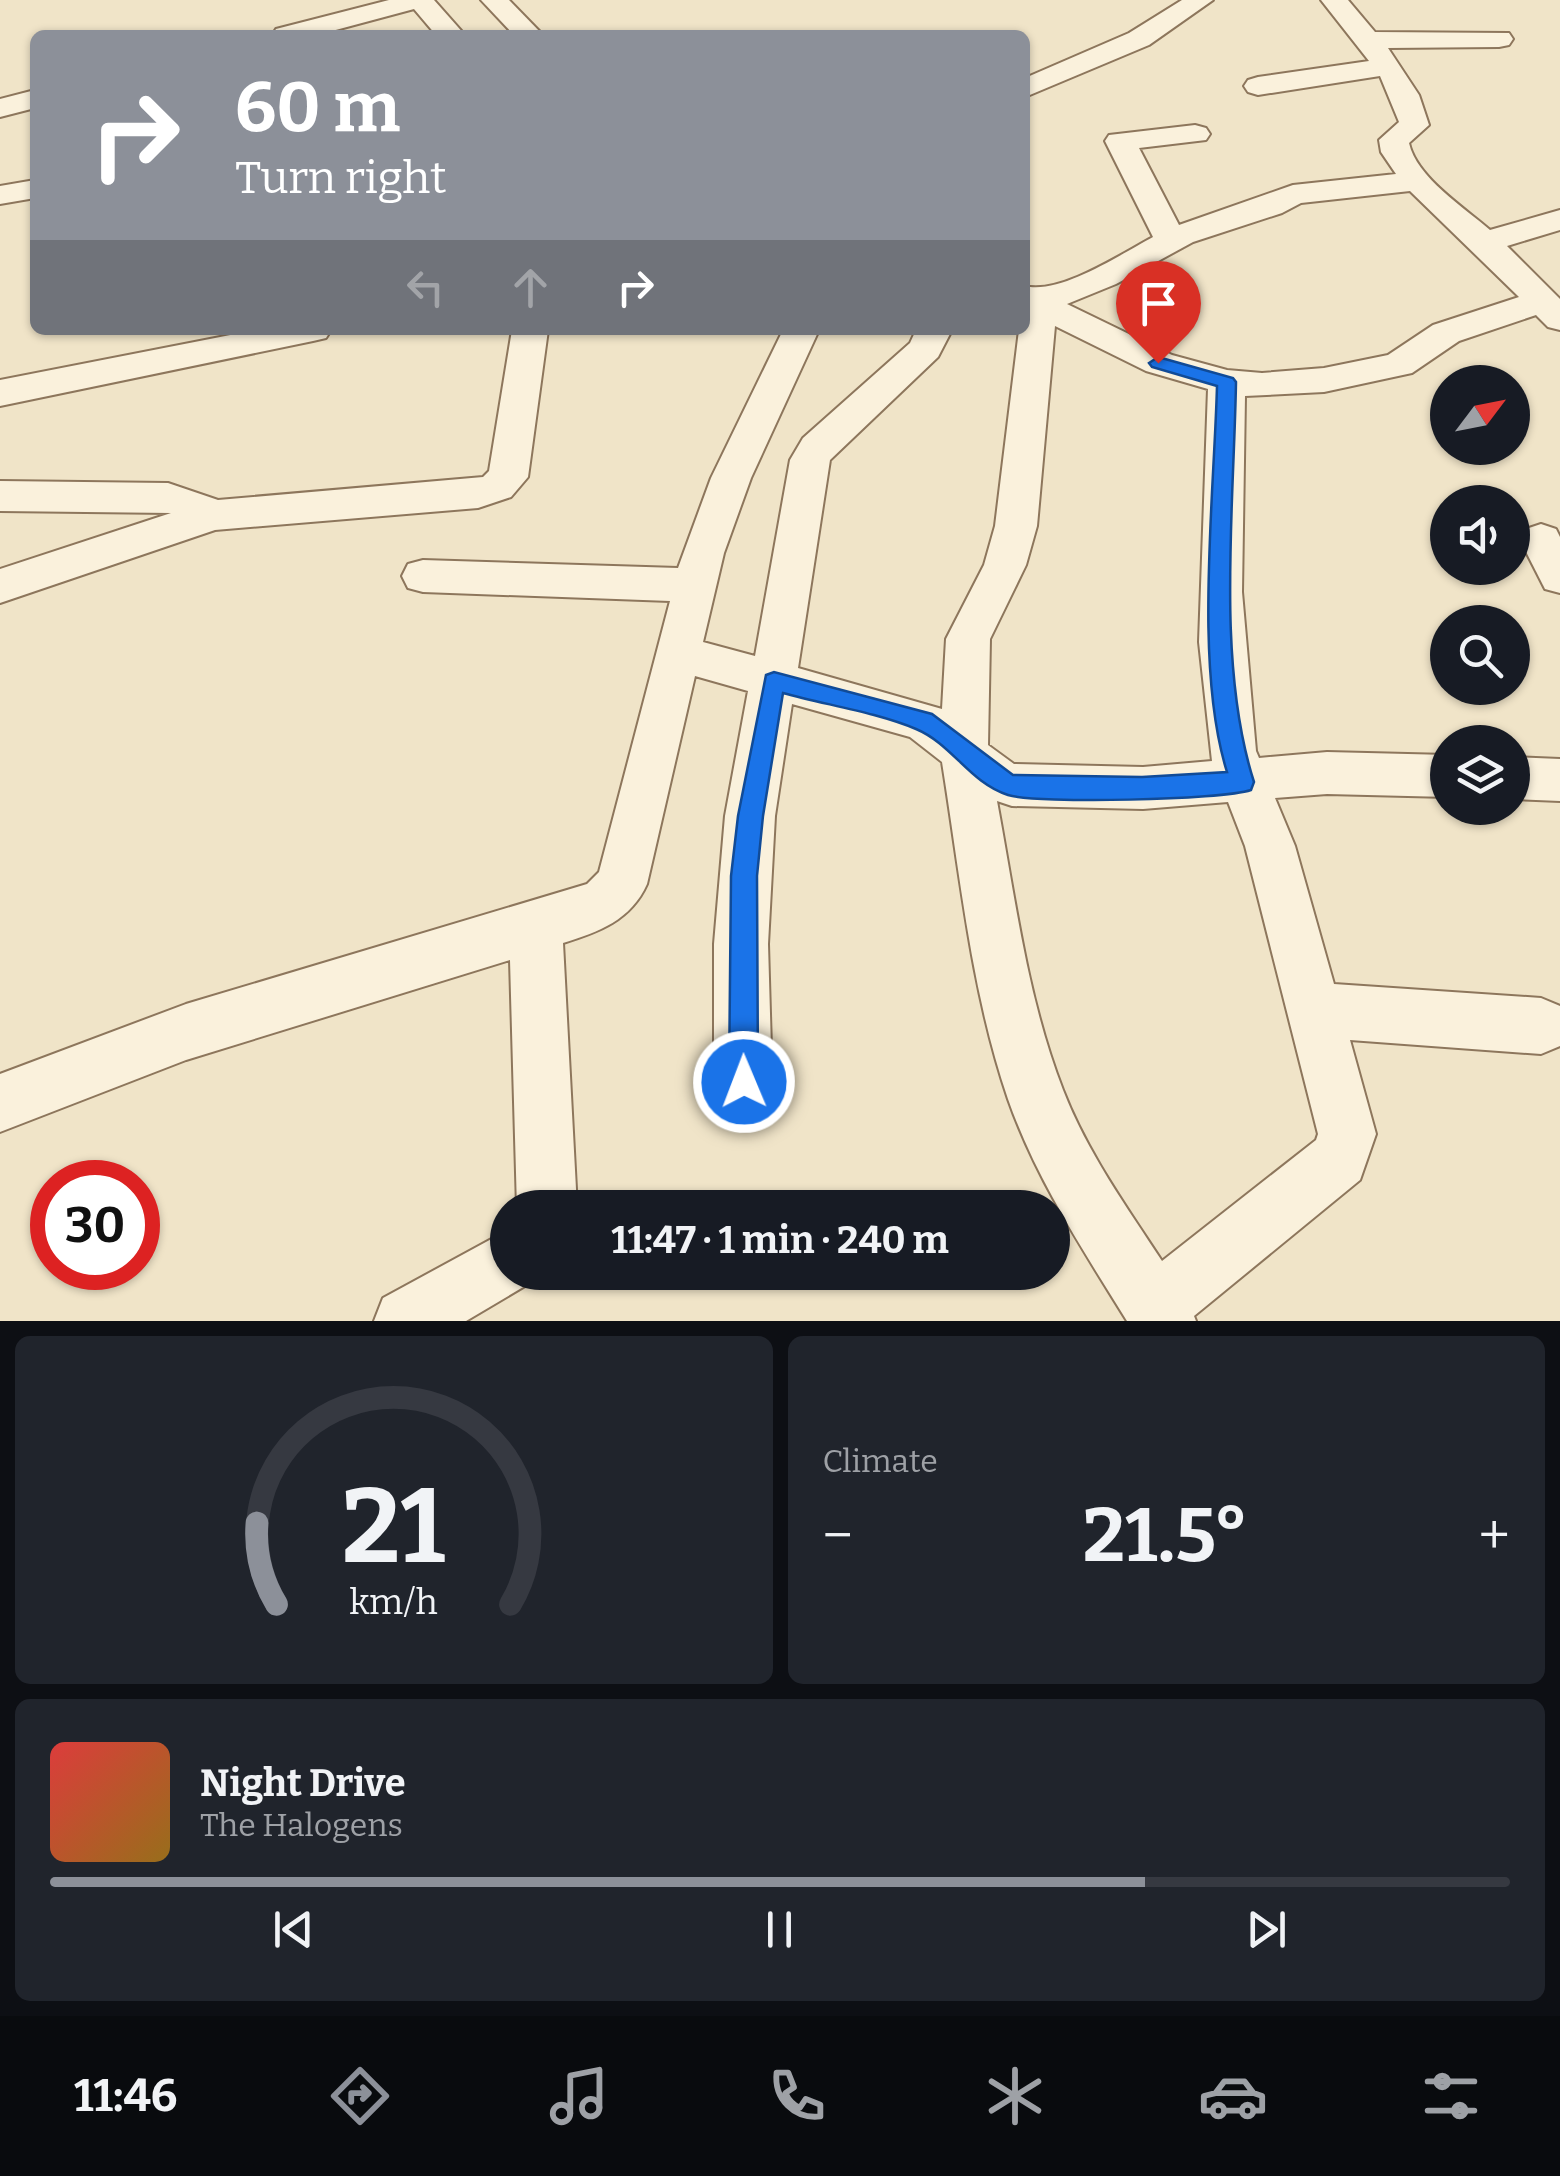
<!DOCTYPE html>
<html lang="en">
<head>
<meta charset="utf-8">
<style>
	body { margin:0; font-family:Bitter,serif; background:#20242c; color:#f1f3f6; height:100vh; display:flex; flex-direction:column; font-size:38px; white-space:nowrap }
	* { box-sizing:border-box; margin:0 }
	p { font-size:32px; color:#9ea1a6 }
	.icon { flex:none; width:55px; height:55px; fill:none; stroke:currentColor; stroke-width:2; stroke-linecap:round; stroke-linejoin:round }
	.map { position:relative; height:1321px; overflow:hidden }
	.side { display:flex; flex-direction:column; gap:15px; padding:15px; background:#0d0f14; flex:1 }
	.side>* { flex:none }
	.guide { position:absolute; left:30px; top:30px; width:1000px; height:305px; border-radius:15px; box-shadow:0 2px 8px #0004; background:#8c9099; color:#fff; overflow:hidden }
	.needle { width:65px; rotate:58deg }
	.fabs { position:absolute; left:1430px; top:365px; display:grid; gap:20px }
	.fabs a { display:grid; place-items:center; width:100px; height:100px; border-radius:50%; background:#171b24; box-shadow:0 2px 8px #0004; font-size:50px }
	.speed { position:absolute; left:30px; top:1160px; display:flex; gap:20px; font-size:50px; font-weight:700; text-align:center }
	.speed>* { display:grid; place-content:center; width:130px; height:130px; border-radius:50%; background:#171b24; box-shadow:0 2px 8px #0004; line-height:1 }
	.speed .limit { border:15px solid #d22; background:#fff; color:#111 }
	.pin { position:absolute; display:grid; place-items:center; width:85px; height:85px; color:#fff; margin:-102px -42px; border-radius:50% 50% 50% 0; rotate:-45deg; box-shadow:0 0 10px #0007 }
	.pin .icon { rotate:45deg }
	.me { position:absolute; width:110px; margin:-55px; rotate:359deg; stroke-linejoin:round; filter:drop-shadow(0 0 8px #0008) }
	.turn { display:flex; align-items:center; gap:35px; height:210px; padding:0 40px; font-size:45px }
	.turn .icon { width:130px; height:130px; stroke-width:2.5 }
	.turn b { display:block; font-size:70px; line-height:85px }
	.lanes { display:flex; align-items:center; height:95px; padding:0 40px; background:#0003; justify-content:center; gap:50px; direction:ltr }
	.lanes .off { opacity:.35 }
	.big { font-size:75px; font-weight:700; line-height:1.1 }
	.side .card { flex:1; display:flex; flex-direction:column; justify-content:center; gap:15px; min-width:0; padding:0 35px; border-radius:15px; background:#20242c }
	.side .dial { align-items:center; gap:0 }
	.dial svg { height:260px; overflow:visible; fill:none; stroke:#363941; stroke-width:7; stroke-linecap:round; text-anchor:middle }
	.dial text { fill:#f1f3f6; stroke:none }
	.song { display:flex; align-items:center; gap:30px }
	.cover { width:120px; height:120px; border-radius:15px; background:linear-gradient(135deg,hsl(0 70% 55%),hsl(40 70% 35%)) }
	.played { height:10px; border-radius:5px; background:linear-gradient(90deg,#8c9099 75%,#363941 75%) }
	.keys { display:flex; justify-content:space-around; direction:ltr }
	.heat { display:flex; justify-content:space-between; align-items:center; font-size:55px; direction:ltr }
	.side .tiles { flex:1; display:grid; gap:15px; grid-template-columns:1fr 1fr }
	.card:last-child { grid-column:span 2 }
	.trip { position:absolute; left:490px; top:1190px; width:580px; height:100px; border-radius:50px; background:#171b24; box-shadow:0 2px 8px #0004; font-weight:700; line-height:100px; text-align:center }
	.menu { display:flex; height:160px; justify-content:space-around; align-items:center; background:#090b0e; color:#9ea1a6 }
	.menu .icon { width:70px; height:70px }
	.menu .active { color:#8c9099 }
	.menu b { font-size:45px; color:#f1f3f6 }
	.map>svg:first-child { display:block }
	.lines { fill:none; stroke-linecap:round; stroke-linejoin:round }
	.minor-casing { stroke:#8d765c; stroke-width:4 }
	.minor { fill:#faf1dc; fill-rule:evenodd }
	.route { fill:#1a73e8; stroke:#114b97; stroke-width:2.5 }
</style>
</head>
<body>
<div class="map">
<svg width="1560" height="1321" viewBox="0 0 1560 1321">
	<rect width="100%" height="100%" fill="#f0e4c8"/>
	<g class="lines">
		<g class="minor-casing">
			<g id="minor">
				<path d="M389,0h45l31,35h-29l-22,-26 -97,26h-45l4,-6z"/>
				<path d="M481,0h28l34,35h-29z"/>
				<path d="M1182,0h31l-64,45 -124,52v-19l104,-45z"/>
				<path d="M1321,0h27l27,32 134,1 4,6 -4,6 -10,2 -111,1 31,47 10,30 -20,18c7,34 56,65 81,87l70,-20v20l-53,16 53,53v31l-12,-3 -12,-12 -77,26 -47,32 -88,19 -79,4 -3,196 14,159 3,7 68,-6 121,3v42l-121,-3 -52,4 20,48 39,138 207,14 19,8v40l-19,8 -191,-14 26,94 -16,46 -166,136 2,5h-69c-44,-71 -91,-142 -119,-222 -37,-108 -48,-225 -66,-337l-32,-25 -118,-33 -17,112 -7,128 4,139 -9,20 -20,9 -20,-9 -9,-20v-139l11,-128 23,-125 -53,-15 -48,208c-16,36 -48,48 -84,59l14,265h-60l-7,-248 -324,100 -186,72v-58l186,-70 401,-120 12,-12 71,-271 -247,-9 -15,-4 -6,-12 6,-12 15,-4 255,8 33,-90 72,-148h36l-68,148 -27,75 -21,89 52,14 35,-196 13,-22 107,-95 6,-13h36l-14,27 -108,103 -32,208 144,41 4,-70 38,-74 11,-39 24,-196h6v-44c35,9 96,-32 128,-49l-48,-96 4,-6 86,-10 11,3 4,6 -4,6 -67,8 40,77 114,-40 103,-11 -15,-22 -2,-12 20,-18 -19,-46 -122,19 -10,-3 -4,-6 4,-6 10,-3 111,-16zM1410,191l109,106 -86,28 -45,30 -64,13 -62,5 -35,-3 -55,-15 -105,-51 49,-20 77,-42 89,-29 19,-10zM1055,326l91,45 62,18 -9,253 13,119 -69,6 -129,-3 -26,-19 2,-106 36,-74 11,-39zM997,801l15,5 131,3 85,-7 17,44 73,288 -2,6 -154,121c-36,-55 -75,-109 -99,-171 -36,-92 -48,-193 -66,-289z"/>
				<path d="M35,90v18l-35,9v-18z"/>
				<path d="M35,180v18l-35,6v-18z"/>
				<path d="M256,330h75l-5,8 -13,3 -313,65v-26z"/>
				<path d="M512,330h36l-20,147 -17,20 -33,11 -263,22 -215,73v-34l171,-56 -171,-2v-30l168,2 50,17 265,-23 6,-6z"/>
				<path d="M1541,524l15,5 4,8v56l-15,-4 -25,-49 6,-11z"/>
				<path d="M1512,757l48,2v42l-48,-2z"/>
				<path d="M508,1230v42h26l-4,11 -64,38h-92l9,-23z"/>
			</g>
		</g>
		<use href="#minor" class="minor"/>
	</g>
	<path class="route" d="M1158,357l75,21 3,4c-2,124 -20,282 18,400l-3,8c-29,10 -213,14 -243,5 -38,-12 -56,-51 -92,-66 -41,-17 -90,-24 -133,-36l-20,123 -6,60 1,206 -4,11 -10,4 -11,-4 -4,-11 2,-206 7,-60 28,-141 8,-3 158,42 81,61 129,2 85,-5c-33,-105 -13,-273 -10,-386l-65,-19 -3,-4z"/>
</svg>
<div class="fabs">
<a><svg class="needle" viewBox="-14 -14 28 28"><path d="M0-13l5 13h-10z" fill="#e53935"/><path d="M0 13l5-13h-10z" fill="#9ea1a6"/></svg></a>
<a><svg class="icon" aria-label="sound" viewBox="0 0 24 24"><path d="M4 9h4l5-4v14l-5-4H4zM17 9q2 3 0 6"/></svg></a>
<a><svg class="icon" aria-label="search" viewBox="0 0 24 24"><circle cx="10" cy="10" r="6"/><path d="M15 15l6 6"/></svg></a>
<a><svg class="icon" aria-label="layers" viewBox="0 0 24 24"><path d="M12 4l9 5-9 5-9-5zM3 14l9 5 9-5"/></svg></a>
</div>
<div class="speed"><div class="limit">30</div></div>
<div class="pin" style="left:1158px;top:363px;background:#d93025"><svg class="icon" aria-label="arrive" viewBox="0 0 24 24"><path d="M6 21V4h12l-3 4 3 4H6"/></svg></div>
<svg class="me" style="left:744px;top:1082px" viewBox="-20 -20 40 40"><circle r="17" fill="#1a73e8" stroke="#fff" stroke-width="3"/><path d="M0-11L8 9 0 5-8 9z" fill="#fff"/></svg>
<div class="trip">11:47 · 1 min · 240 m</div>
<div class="guide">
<div class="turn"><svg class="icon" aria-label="right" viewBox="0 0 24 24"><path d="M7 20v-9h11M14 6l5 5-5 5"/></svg><div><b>60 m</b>Turn right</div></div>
<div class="lanes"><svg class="icon off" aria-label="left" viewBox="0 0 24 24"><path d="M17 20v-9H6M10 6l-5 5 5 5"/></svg><svg class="icon off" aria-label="ahead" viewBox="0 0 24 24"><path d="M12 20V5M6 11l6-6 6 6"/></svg><svg class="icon" aria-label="right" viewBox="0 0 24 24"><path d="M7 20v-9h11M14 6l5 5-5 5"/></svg></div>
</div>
</div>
<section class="side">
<div class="tiles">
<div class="card dial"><svg viewBox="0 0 100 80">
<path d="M14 69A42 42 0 1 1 86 69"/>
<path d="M14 69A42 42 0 0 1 8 44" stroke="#8c9099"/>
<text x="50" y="56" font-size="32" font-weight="700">21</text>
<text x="50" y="72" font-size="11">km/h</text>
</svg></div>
<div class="card"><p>Climate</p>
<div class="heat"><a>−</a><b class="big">21.5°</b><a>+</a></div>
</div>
<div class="card">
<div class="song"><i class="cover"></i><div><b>Night Drive</b><p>The Halogens</p></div></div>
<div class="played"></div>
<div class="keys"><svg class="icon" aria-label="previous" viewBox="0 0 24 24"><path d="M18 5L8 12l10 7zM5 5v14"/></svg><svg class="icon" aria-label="pause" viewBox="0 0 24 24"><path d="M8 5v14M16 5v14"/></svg><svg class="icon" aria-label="next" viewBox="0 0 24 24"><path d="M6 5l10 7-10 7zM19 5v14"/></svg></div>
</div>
</div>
</section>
<nav class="menu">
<b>11:46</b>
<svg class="icon active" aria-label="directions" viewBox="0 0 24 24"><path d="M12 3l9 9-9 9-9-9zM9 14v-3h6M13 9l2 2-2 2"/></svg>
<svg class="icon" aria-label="music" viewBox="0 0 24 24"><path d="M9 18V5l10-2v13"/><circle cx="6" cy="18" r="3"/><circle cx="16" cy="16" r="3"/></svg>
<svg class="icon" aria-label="phone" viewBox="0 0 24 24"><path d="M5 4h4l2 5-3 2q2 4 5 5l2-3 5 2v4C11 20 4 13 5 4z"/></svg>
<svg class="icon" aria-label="climate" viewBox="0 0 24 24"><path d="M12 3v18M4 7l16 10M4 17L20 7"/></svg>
<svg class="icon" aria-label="car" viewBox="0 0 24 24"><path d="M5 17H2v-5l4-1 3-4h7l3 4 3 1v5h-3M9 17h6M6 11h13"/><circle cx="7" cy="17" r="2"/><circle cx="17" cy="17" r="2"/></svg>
<svg class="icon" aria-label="filters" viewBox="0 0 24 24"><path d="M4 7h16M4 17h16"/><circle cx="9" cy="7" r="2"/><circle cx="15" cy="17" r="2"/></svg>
</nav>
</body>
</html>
